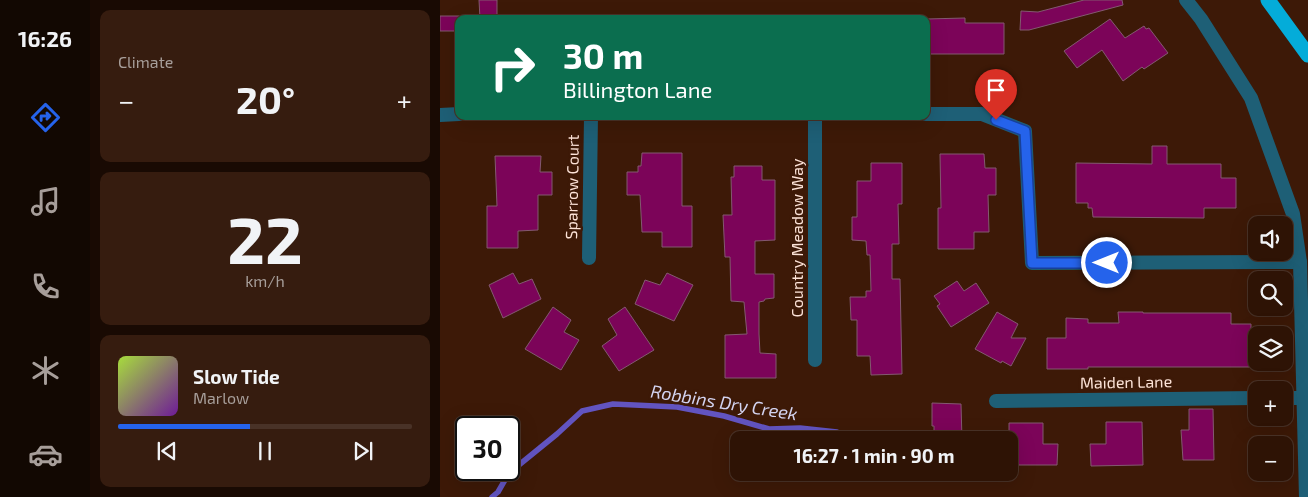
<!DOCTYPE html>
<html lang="en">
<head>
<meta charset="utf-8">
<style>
	body { margin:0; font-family:"Exo 2",sans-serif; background:#361c0f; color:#f1f3f6; height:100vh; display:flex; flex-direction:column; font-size:19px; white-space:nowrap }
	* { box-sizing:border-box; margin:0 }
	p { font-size:16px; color:#a79e9a }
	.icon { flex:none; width:28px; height:28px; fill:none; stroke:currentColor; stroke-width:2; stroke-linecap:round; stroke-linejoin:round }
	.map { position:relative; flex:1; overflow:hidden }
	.drawer { display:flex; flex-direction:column; gap:10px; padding:10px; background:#190a03; width:350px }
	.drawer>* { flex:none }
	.hud { position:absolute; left:15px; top:15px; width:475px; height:105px; border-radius:10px; box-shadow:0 5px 20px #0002,0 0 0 1px #493227; background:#0b6e4f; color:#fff; overflow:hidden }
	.controls { position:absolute; left:808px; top:216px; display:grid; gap:10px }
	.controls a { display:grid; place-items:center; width:45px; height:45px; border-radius:10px; background:#2e1305; box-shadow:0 5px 20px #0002,0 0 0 1px #493227; font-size:25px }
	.speed { position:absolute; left:15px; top:416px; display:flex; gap:10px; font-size:25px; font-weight:700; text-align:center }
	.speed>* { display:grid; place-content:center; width:65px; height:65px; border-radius:50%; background:#2e1305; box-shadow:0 5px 20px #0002,0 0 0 1px #493227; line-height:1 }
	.speed .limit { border:2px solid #111; border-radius:8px; background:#fff; color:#111 }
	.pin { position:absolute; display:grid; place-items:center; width:42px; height:42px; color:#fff; margin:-51px -21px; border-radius:50% 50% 50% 0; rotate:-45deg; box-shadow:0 0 5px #0007 }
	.pin .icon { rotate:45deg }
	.me { position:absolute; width:55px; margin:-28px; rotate:270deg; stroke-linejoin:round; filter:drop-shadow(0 0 4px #0008) }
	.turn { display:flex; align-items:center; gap:18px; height:105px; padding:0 25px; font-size:22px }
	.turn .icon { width:65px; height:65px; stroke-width:2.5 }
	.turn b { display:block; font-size:35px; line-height:42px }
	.big { font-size:38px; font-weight:700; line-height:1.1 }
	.drawer .card { flex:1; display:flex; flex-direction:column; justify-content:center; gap:8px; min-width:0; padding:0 18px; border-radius:10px; background:#361c0f }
	.drawer .dial { align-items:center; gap:0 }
	.dial b { font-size:65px; line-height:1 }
	.song { display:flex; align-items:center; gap:15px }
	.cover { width:60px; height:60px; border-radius:8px; background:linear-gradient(135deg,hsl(80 70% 55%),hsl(280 70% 35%)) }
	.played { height:5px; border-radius:2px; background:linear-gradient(90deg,#2563eb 45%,#493227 45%) }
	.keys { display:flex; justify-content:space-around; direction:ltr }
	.heat { display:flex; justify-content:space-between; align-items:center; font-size:28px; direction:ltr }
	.trip { position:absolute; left:290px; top:431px; width:288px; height:50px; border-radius:10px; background:#2e1305; box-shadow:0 5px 20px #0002,0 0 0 1px #493227; font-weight:700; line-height:50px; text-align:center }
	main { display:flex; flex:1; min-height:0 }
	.menu { display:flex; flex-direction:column; width:90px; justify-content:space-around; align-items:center; background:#120802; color:#a79e9a }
	.menu .icon { width:35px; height:35px }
	.menu .on { color:#2563eb }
	.menu b { font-size:22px; color:#f1f3f6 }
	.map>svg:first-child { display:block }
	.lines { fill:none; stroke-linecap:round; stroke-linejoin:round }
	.stream { stroke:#6254c0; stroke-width:5.5 }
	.building { fill:#7c0459; stroke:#835970 }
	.minor { stroke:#1e5f76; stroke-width:14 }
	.tertiary { stroke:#1e5f76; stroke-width:14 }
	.motorway { stroke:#04acd9; stroke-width:15 }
	.route-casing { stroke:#184099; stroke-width:12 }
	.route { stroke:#2563eb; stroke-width:9 }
	.labels { text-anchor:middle; stroke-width:5; stroke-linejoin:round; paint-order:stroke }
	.street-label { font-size:16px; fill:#fce2d7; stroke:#3d1907 }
	.water-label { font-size:18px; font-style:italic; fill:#d3d3f0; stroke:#3d1907 }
</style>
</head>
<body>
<main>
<nav class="menu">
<b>16:26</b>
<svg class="icon on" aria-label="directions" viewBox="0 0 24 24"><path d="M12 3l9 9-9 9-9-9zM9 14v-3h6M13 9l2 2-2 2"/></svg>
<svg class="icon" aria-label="music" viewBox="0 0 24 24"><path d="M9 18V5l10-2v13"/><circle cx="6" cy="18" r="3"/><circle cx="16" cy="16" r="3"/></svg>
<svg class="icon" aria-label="phone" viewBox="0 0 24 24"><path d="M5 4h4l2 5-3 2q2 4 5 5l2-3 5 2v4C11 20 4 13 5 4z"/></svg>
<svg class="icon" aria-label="climate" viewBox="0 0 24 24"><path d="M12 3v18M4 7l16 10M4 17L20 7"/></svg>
<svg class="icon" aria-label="car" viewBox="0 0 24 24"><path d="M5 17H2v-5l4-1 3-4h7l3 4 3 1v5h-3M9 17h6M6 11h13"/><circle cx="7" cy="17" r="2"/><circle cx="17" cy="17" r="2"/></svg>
</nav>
<section class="drawer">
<div class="card"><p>Climate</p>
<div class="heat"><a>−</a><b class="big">20°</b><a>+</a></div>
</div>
<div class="card dial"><b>22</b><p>km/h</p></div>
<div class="card">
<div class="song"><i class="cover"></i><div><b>Slow Tide</b><p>Marlow</p></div></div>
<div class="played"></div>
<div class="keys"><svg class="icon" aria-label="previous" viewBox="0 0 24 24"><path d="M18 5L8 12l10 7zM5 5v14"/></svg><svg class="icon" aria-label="pause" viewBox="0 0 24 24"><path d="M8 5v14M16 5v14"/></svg><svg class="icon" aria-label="next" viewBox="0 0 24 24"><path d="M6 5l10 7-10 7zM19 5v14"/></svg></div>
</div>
</section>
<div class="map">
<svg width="868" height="497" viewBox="0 0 868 497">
	<rect width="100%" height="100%" fill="#3d1907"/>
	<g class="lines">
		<path class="stream" d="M52,497l6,-5 11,-19 48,-39 25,-23 31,-7 64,3 47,9 45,13 31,-1 37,4"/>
	</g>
	<g class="building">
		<path d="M39,0h18v19h-17z"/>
		<path d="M644,0h38l1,5 -94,25h-9l1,-19 17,1z"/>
		<rect x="0" y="16" width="19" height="15"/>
		<path d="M525,18v5h39v31h-78v-35z"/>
		<path d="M670,19l15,19 19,-12 2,3 3,-1 19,25 -24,16 -2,-2 -19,14 -21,-31 -25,18 -13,-17z"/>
		<path d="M712,146h15v18h54v14h15v30h-32v10l-111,-1 -1,-9h-4v-5h-12v-40l76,1z"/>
		<path d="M202,153h40v53h10v41h-30v-15h-20l-2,-37h-13v-23h11v-6h3z"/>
		<path d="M500,154h44l1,14h11v27h-8l1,37h-15v17h-36v-41h3z"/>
		<path d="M55,156h46l-1,16h12v23h-14v35l-20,1v17h-31v-42h10z"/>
		<path d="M431,163h31v41h-4l1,40h-7v35h8l2,95 -31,1 -1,-19h-13v-36h-6l-1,-23h16v-6h5l-1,-36h-3l-1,-14 -14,-1v-23h5v-36h14z"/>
		<path d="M294,166h28v14h13v60l-20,1v33h19v24l-9,1 -1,2 -5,1v32l1,19 16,1v24h-51v-43l22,-1 -3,-32 -13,-1 -1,-44h-5l-2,-42h9l-1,-38h3z"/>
		<path d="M73,273l6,11 13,-5 9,20 -38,19 -14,-33z"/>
		<path d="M227,273l26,12 -19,36 -39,-17 10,-24 15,5z"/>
		<path d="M517,281l7,10 12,-8 13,20 -38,24 -14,-21 3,-2 -6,-8z"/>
		<path d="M113,307l18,13 -7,12 15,8 -18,30 -36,-21z"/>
		<path d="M185,307l29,43 -35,21 -17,-25 15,-11 -9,-16z"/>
		<path d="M557,312l21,12 -7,14h15l-15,28 -9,-5 -1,2 -26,-14z"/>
		<path d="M678,312h25v1h88v11h20v43h-163v2h-41v-31h19v-20l22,1v4h31z"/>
		<path d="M492,403l29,1 1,36h-28v-14h-2z"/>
		<path d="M749,409h24l1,51h-31l-2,-30h8z"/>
		<path d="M666,422h36l1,43 -52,1 -1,-22h16z"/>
		<path d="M569,423h34v21h15l-1,21h-48z"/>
	</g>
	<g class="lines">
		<g class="minor">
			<path d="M486,114h56l43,17 7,132 268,-1"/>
			<path d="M0,115l19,-1"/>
			<path d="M149,258l2,-142"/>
			<path d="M375,360v-244"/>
			<path d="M844,398h19"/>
			<path d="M556,401l260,-3"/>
		</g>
		<path class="tertiary" d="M746,0l15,19 50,79 42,116 7,48 6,235"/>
		<path class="motorway" d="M828,0l40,55"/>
	</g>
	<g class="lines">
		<g class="route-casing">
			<path id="route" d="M556,120l29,11 7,132h75"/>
		</g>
		<use href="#route" class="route"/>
	</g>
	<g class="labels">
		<g class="street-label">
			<text transform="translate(132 187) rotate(-89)" y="6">Sparrow Court</text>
			<text transform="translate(357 238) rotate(-90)" y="6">Country Meadow Way</text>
			<text transform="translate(686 382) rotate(-1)" y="6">Maiden Lane</text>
		</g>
		<g class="water-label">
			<text transform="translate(284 403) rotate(9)" y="6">Robbins Dry Creek</text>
		</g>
	</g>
</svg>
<div class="controls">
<a><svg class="icon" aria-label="sound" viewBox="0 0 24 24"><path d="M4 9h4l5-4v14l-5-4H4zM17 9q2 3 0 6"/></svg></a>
<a><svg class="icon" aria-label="search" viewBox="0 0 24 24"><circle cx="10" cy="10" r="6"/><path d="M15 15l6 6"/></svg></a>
<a><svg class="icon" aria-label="layers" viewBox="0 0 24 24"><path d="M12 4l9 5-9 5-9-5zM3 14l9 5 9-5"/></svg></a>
<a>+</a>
<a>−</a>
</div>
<div class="speed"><div class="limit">30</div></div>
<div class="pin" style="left:556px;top:120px;background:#d93025"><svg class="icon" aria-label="arrive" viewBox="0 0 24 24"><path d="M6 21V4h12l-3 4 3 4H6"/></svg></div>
<svg class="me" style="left:667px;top:263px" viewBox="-20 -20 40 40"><circle r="17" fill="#2563eb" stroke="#fff" stroke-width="3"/><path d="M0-11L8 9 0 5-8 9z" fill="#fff"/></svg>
<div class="trip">16:27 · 1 min · 90 m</div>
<div class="hud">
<div class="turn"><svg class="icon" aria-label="right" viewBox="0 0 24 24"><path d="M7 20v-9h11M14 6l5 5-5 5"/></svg><div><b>30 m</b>Billington Lane</div></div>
</div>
</div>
</main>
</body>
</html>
